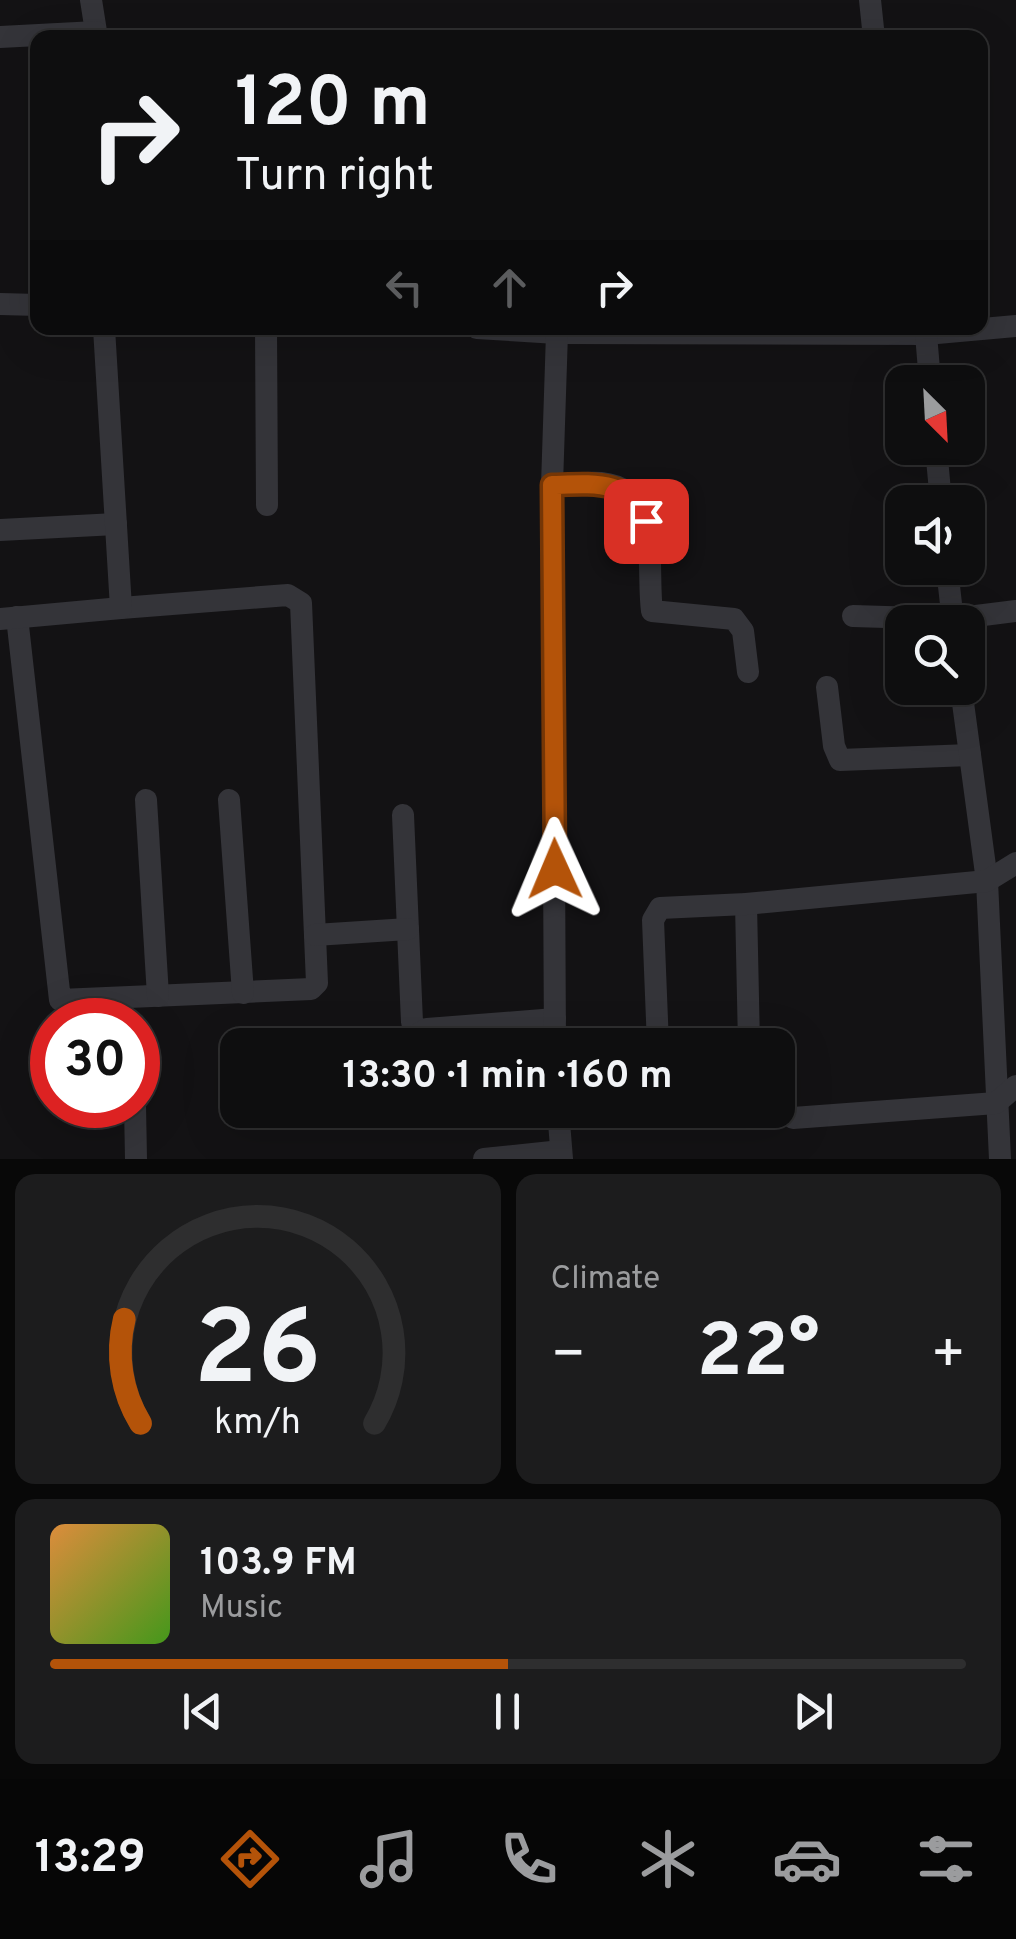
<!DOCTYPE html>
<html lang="en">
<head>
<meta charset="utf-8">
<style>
	body { margin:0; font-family:Overpass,sans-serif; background:#1c1c1d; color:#f1f3f6; height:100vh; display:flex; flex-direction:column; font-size:38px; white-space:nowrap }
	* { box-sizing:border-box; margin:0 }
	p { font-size:32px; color:#9b9c9e }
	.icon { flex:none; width:55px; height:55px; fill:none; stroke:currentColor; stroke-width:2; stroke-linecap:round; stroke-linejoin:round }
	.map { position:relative; height:1159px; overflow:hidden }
	.panel { display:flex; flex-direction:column; gap:15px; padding:15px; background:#080808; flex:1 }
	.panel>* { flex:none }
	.guide { position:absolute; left:30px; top:30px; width:958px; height:305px; border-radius:20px; box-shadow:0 10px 40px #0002,0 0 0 2px #2e2e2f; background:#0e0e0f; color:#f1f3f6; overflow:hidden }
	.needle { width:65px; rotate:156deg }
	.controls { position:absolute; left:885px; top:365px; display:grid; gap:20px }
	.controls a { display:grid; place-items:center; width:100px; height:100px; border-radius:20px; background:#0e0e0f; box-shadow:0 10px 40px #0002,0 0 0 2px #2e2e2f; font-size:50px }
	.speed { position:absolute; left:30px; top:998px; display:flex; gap:20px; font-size:50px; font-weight:700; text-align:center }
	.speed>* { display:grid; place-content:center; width:130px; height:130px; border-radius:50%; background:#0e0e0f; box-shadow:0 10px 40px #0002,0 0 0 2px #2e2e2f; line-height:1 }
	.speed .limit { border:15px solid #d22; background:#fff; color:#111 }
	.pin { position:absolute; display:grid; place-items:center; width:85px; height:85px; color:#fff; margin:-42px; border-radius:20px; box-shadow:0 5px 15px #0006 }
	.me { position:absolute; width:110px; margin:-55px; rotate:359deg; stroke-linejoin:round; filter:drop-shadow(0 0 8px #0008) }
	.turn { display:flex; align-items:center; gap:35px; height:210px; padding:0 40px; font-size:45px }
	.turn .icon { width:130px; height:130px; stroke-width:2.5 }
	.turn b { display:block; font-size:70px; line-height:85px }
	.lanes { display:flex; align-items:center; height:95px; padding:0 40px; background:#0003; justify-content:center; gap:50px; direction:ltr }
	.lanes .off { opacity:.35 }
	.big { font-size:75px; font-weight:700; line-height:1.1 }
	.panel .widget { flex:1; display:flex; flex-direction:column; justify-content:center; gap:15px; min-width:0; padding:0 35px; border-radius:20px; background:#1c1c1d }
	.panel .dial { align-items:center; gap:0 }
	.dial svg { height:260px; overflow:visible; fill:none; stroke:#2e2e2f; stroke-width:7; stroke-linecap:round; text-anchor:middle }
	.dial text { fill:#f1f3f6; stroke:none }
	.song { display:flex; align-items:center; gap:30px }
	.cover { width:120px; height:120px; border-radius:15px; background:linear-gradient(135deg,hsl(30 70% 55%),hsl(100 70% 35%)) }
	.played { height:10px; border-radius:5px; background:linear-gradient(90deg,#b45309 50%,#2e2e2f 50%) }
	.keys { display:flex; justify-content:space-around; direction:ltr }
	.heat { display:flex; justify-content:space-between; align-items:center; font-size:55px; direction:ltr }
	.panel .tiles { flex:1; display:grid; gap:15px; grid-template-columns:1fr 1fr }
	.widget:last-child { grid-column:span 2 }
	.trip { position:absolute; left:220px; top:1028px; width:575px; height:100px; border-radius:20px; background:#0e0e0f; box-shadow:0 10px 40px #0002,0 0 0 2px #2e2e2f; font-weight:700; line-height:100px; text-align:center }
	.dock { display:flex; height:160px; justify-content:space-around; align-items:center; background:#060606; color:#9b9c9e }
	.dock .icon { width:70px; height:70px }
	.dock .on { color:#b45309 }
	.dock b { font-size:45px; color:#f1f3f6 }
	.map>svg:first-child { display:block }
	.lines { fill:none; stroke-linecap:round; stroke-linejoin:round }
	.street { stroke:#343439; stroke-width:22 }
	.route-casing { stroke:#753606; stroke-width:25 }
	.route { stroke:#b45309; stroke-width:18 }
</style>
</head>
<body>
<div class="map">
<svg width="1016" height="1159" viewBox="0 0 1016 1159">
	<rect width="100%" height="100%" fill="#131214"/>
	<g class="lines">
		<g class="street">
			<path d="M91,0l6,38"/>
			<path d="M870,0l4,38"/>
			<path d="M0,37l96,-5"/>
			<path d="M0,304l38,1"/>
			<path d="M266,328l1,177"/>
			<path d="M477,328l80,5 369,1 90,-8"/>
			<path d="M926,334l4,48"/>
			<path d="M936,448l5,54"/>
			<path d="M552,485c16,-1 33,-3 49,-2 62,6 45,85 51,128l82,8 9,12 5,41"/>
			<path d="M0,530l116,-6"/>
			<path d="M947,568l6,54"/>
			<path d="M853,616l99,3 64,-8"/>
			<path d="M17,617l43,383 251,-11 6,-6 -16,-380 -13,-8 -167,13"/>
			<path d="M0,619l121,-11 -17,-280"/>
			<path d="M827,687l7,59 6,14 130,-5"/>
			<path d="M961,688l26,193 13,278"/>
			<path d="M146,800l12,196"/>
			<path d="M229,800l14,193"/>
			<path d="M403,815l9,207 8,10"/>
			<path d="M746,904l3,141"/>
			<path d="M315,935l93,-6"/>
			<path d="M417,1042v-7l10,-6 128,-10"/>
			<path d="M555,1045l-3,-560 5,-152"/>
			<path d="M658,1045l-5,-125 7,-12 86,-4 241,-23 29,-18"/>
			<path d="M135,1105l1,54"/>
			<path d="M558,1110l4,49"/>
			<path d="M793,1118l203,-15 20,-17"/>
			<path d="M484,1159l77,-8"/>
		</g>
	</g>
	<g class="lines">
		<g class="route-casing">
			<path id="route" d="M555,869l-3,-384c37,-1 80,-7 94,36"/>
		</g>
		<use href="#route" class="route"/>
	</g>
</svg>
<div class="controls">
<a><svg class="needle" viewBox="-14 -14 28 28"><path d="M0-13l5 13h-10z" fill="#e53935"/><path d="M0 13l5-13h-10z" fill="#9b9c9e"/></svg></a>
<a><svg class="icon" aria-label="sound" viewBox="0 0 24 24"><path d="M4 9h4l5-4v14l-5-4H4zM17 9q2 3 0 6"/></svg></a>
<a><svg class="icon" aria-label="search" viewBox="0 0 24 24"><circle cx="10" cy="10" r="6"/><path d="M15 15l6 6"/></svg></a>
</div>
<div class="speed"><div class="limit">30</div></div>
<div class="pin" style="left:646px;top:521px;background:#d93025"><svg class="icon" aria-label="arrive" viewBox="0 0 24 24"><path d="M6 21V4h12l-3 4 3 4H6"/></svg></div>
<svg class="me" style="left:555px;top:869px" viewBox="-20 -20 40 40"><path d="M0-17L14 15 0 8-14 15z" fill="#b45309" stroke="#fff" stroke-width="4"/></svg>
<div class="trip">13:30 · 1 min · 160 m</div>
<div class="guide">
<div class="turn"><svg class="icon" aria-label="right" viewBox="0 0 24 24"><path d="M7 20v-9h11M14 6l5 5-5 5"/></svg><div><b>120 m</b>Turn right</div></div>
<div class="lanes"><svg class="icon off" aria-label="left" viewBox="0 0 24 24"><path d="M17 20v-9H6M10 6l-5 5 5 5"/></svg><svg class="icon off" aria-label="ahead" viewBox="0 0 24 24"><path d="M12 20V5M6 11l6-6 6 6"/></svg><svg class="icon" aria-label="right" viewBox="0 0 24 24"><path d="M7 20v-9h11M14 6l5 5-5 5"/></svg></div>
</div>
</div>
<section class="panel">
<div class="tiles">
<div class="widget dial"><svg viewBox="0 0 100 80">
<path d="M14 69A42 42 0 1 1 86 69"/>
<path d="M14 69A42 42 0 0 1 9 37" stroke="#b45309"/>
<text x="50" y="56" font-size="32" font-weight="700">26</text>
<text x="50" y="72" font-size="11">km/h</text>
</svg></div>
<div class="widget"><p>Climate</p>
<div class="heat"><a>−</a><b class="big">22°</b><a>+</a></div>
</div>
<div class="widget">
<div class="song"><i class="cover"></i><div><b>103.9 FM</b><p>Music</p></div></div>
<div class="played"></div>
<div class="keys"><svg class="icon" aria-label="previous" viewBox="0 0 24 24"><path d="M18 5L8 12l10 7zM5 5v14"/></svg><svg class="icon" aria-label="pause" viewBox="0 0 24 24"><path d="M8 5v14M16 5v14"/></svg><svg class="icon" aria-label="next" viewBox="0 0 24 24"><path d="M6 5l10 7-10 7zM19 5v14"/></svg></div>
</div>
</div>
</section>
<nav class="dock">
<b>13:29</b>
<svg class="icon on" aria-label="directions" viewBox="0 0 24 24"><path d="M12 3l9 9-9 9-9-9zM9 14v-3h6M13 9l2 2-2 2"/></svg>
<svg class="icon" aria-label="music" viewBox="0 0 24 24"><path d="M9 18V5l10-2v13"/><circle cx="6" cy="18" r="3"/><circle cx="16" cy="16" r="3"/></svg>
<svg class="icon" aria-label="phone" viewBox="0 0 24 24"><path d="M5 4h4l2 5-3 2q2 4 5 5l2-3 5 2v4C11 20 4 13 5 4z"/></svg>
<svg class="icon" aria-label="climate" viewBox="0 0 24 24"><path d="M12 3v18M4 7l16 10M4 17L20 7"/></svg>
<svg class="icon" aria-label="car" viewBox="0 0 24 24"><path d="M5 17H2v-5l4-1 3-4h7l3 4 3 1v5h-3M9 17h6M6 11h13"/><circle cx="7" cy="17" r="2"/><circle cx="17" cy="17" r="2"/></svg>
<svg class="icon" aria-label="filters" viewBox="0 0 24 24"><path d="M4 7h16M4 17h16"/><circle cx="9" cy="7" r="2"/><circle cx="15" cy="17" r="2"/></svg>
</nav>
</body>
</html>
